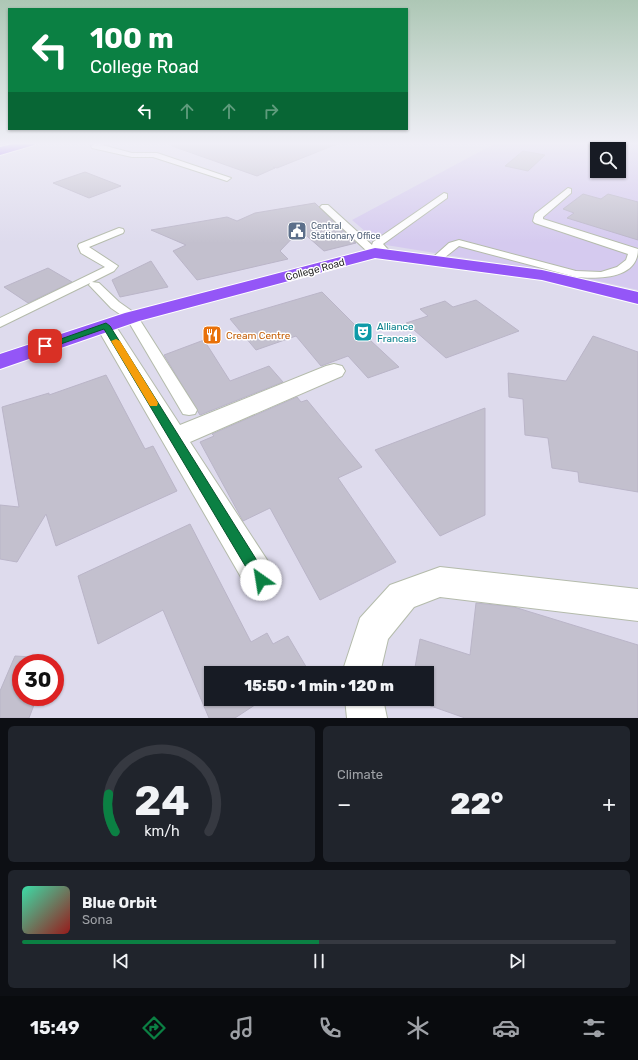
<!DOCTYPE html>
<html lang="en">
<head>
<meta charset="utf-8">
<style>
	body { margin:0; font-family:Rubik,sans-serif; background:#20242c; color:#f1f3f6; height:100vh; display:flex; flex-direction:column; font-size:15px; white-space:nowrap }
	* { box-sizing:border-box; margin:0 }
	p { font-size:13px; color:#9ea1a6 }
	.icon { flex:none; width:22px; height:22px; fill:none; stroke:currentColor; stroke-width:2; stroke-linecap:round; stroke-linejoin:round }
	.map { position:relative; height:718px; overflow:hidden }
	.side { display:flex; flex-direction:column; gap:8px; padding:8px; background:#0d0f14; flex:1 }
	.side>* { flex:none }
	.hud { position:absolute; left:8px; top:8px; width:400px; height:122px; border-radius:0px; box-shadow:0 1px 3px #0004; background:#0b8043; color:#fff; overflow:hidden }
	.controls { position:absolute; left:590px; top:142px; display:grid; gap:8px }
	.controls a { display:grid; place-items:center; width:36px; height:36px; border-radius:0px; background:#171b24; box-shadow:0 1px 3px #0004; font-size:20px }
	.speed { position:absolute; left:12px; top:654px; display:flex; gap:8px; font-size:20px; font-weight:700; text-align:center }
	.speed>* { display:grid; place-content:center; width:52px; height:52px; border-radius:50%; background:#171b24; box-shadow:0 1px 3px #0004; line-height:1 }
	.speed .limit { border:6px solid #d22; background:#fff; color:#111 }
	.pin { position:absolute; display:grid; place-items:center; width:34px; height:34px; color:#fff; margin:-17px; border-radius:8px; box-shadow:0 2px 6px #0006 }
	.me { position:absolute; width:44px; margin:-22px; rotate:328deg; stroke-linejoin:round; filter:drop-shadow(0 0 3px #0008) }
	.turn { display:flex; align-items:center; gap:14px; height:84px; padding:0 16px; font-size:18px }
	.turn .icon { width:52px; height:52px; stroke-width:2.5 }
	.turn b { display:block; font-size:28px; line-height:34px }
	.lanes { display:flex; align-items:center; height:38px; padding:0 16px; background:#0003; justify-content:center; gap:20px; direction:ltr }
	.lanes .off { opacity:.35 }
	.big { font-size:30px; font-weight:800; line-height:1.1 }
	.side .card { flex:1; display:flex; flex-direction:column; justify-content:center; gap:6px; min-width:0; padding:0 14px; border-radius:6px; background:#20242c }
	.side .dial { align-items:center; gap:0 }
	.dial svg { height:104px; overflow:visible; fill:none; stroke:#363941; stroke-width:7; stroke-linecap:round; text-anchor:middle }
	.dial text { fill:#f1f3f6; stroke:none }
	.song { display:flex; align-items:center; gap:12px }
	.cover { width:48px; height:48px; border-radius:6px; background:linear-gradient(135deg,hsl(160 70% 55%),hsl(0 70% 35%)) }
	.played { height:4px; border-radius:2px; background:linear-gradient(90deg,#0b8043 50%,#363941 50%) }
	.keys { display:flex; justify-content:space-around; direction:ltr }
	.heat { display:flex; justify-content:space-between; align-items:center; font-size:22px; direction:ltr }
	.side .tiles { flex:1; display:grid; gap:8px; grid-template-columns:1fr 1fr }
	.card:last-child { grid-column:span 2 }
	.trip { position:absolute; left:204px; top:666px; width:230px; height:40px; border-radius:0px; background:#171b24; box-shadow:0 1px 3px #0004; font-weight:800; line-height:40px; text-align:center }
	.tabs { display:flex; height:64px; justify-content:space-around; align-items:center; background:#090b0e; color:#9ea1a6 }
	.tabs .icon { width:28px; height:28px }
	.tabs .selected { color:#0b8043 }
	.tabs b { font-size:18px; color:#f1f3f6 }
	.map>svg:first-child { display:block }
	.education { fill:#d5caef; fill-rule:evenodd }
	.building { fill:#c3c0ce; stroke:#bab5c8 }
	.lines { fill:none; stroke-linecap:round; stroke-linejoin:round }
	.lane-casing { stroke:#b4bbab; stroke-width:2 }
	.street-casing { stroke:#b4bbab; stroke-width:2 }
	.primary-casing { stroke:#fff; stroke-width:2 }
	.lane { fill:#fff; fill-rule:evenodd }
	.street { fill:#fff; fill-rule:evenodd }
	.primary { fill:#9456f7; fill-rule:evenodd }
	.route { fill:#0b8043; stroke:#07532c }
	.slow { fill:#f59e0b }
	.labels { text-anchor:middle; stroke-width:3; stroke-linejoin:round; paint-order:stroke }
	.far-service-label { font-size:9px; fill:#4e5e75; stroke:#fff; text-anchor:start }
	.street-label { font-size:10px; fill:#2a2a2a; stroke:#fff }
	.culture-label { font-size:10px; fill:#0d838f; stroke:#fff; text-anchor:start }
	.food-label { font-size:10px; fill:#c56008; stroke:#fff; text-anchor:start }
</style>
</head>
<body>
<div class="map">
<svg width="638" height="718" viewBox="0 0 638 718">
	<rect width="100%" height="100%" fill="#dedbed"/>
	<path class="education" d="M496,143h142v147l-57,-13 -201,-33 -28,-24zM597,149h22v22h-22z"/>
	<g class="building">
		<path d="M173,143h164v1l-60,24 -4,-1 2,1 -18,8 -85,-30z"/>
		<path d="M523,151l22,4 -17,16 -23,-5z"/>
		<path d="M85,172l36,14 -32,12 -36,-15z"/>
		<path d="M583,194l18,5 7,-5 30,8v38l-71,-22 7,-5 -11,-4z"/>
		<path d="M315,203l41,40 -32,8 -24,-21 -20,21 8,8 -91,21 -24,-29 13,-6 -35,-15 76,-13 10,4 18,-8z"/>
		<path d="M151,261l17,26 -48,10 -8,-17z"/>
		<path d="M48,268l24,14 -44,21 -24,-16z"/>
		<path d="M322,292l48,48 29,27 -31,11 -20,-22 -27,10 -25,-30 -40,14 -26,-31z"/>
		<path d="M476,300l43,31 -73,27 -40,-35 22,-7 -8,-7 25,-8 8,6z"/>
		<path d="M593,336l45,16v140l-59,-10 -1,-10 -26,-4 -4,-30 -23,-3 -2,-36 -14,-2 -1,-24 58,8z"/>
		<path d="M204,340l26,41 39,-15 14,16 -83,33 -36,-60z"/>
		<path d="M106,375l39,74 8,-3 24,45 -121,55 -10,-32 -29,48 -17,-3v-54l19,2 -17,-100 47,-14v2z"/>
		<path d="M297,397l4,5 6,-2 55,67 -24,11 58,84 -76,38 -50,-92 -27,13 -43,-79 14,-6 -2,-2z"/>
		<path d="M485,408v107l-45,21 -65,-86z"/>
		<path d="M190,524l61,118 16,-9 6,11 15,-8 20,34 -4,3h-93v26h53l-29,19h-26l-46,-108 -65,34 -20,-68z"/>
		<path d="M476,603l38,4 124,38v73h-173l-54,-19h16v-26h-13l6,-34 50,16z"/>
		<path d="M15,656l36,2 -1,5h-29v34h16l-8,21h-29v-27z"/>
	</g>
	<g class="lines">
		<g class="lane-casing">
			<g id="lane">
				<path d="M95,143h10l-3,2 30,8h25l74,25 -4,3 -3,-1 -71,-23h-21l-40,-9 -1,-2z"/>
				<path d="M568,188l3,1v4l-28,24v2l95,30c0,30 -39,30 -62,28l-117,-31 -20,16 -4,1 -5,-3 19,-17 10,-3 117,31 25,1 16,-5 9,-7 2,-6 -93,-31 -2,-2 2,-7z"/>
				<path d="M444,193l3,1v4l-64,46 9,10 -5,3 -7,-4 -5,3 -4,-1 -51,-48 2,-2h6l44,40 1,-3z"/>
				<path d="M119,228l4,1 1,2 -1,2 -34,14 29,19 -4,5 -22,11 7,1 20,19 17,12 61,96 -2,4 -6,1 -6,-1 -56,-95 -16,-11 -20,-21 -2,-2 1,-2 -90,44v-9l105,-51 -24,-14 -3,-7 1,-2z"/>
			</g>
		</g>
		<g class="street-casing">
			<g id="street">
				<path d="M106,320l7,2 67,103 146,-59 8,-2 8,2 3,5 -3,5 -152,66 83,127 4,11 -4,11 -12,4 -12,-4 -153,-265 3,-4z"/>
				<path d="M440,567l198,22v32l-198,-24 -26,10 -26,32 -8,34h-38l18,-55 30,-33z"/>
				<path d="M345,699h38l4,19h-40z"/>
			</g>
		</g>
		<g class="primary-casing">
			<g id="primary">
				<path d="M17,143h19l-2,2 -34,10v-8z"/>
				<path d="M375,248l167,22 96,22v12l-96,-24 -167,-22 -236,63 -139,48v-15l125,-41z"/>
			</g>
		</g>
		<use href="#lane" class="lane"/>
		<use href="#street" class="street"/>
		<use href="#primary" class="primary"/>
	</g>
	<linearGradient id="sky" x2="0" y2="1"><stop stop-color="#adc7b5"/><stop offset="0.59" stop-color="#f0eff7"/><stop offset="1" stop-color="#f0eff7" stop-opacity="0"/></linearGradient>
	<rect width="638" height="243" fill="url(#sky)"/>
	<path class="route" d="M106,323l4,3 156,249 2,5 -2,4 -5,2 -5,-2 -152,-255 -55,19 -4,1 -4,-3z"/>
	<path class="slow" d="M116,339l4,2 37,60 1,2 -1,3h-7l-39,-65z"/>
	<defs>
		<g id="civic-square" transform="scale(1)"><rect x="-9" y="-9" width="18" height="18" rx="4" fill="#5c6f8a" stroke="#fff"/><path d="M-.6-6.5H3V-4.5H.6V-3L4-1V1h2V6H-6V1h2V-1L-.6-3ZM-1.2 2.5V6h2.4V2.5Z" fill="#fff"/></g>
		<g id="theatre-square" transform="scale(1)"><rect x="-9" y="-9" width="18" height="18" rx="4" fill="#0f9aa8" stroke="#fff"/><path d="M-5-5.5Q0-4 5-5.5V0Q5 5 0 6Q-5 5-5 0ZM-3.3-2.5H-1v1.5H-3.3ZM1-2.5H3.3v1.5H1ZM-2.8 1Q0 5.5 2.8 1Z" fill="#fff"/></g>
		<g id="restaurant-square" transform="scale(1)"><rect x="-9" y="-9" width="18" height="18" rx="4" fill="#e8710a" stroke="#fff"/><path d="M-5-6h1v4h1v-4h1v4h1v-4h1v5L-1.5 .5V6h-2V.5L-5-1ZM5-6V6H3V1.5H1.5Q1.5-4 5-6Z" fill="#fff"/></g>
	</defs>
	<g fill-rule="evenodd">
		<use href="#civic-square" x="297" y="231"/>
		<use href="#theatre-square" x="363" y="332"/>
		<use href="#restaurant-square" x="212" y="335"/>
	</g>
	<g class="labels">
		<g class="far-service-label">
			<text x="311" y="229">Central<tspan x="311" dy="10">Stationary Office</tspan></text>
		</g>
		<g class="street-label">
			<text transform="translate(315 269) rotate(-15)" y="4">College Road</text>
		</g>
		<g class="culture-label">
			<text x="377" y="330">Alliance<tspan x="377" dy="12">Francais</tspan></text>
		</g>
		<g class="food-label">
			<text x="226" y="339">Cream Centre</text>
		</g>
	</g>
</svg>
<div class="controls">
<a><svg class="icon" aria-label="search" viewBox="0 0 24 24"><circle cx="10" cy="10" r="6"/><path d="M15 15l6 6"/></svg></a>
</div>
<div class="speed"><div class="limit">30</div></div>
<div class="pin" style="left:45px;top:346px;background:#d93025"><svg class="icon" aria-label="arrive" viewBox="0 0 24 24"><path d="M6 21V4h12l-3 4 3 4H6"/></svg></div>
<svg class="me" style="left:261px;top:580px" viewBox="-20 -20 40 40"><circle r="19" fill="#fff"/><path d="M0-13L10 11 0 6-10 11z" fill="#0b8043"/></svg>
<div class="trip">15:50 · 1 min · 120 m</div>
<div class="hud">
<div class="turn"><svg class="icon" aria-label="left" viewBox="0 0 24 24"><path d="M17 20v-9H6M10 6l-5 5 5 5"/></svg><div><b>100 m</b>College Road</div></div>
<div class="lanes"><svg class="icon" aria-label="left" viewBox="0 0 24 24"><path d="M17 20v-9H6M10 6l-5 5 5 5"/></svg><svg class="icon off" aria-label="ahead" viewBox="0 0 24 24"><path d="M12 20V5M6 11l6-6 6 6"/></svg><svg class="icon off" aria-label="ahead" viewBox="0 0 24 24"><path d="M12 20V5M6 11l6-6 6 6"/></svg><svg class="icon off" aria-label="right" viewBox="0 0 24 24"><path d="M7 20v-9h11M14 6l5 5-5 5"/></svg></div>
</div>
</div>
<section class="side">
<div class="tiles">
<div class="card dial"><svg viewBox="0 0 100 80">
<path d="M14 69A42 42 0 1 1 86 69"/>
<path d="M14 69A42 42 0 0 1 9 40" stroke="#0b8043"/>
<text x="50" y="56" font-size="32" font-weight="700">24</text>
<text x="50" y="72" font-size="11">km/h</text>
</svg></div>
<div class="card"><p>Climate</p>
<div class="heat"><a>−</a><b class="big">22°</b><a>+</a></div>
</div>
<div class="card">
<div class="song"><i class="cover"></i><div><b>Blue Orbit</b><p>Sona</p></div></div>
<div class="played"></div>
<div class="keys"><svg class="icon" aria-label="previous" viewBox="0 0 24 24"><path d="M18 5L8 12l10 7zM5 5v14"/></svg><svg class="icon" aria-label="pause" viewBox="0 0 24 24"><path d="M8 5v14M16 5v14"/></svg><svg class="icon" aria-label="next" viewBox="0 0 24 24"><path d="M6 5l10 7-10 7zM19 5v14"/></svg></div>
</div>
</div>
</section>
<nav class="tabs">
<b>15:49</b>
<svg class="icon selected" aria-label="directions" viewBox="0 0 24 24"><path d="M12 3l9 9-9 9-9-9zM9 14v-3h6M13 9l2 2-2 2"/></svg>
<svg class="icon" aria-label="music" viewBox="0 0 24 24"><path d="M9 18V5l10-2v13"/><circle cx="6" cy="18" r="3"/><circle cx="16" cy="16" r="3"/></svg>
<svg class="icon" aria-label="phone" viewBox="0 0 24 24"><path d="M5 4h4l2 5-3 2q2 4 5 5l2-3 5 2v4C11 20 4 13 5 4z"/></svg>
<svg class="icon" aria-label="climate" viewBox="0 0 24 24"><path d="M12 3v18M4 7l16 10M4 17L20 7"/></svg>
<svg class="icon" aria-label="car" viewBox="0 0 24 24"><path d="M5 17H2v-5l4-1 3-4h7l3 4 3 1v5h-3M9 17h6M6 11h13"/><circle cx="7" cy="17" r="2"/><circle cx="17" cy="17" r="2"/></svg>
<svg class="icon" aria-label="filters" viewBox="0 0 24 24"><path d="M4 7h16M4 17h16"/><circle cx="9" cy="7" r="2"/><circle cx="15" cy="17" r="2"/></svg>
</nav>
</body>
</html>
